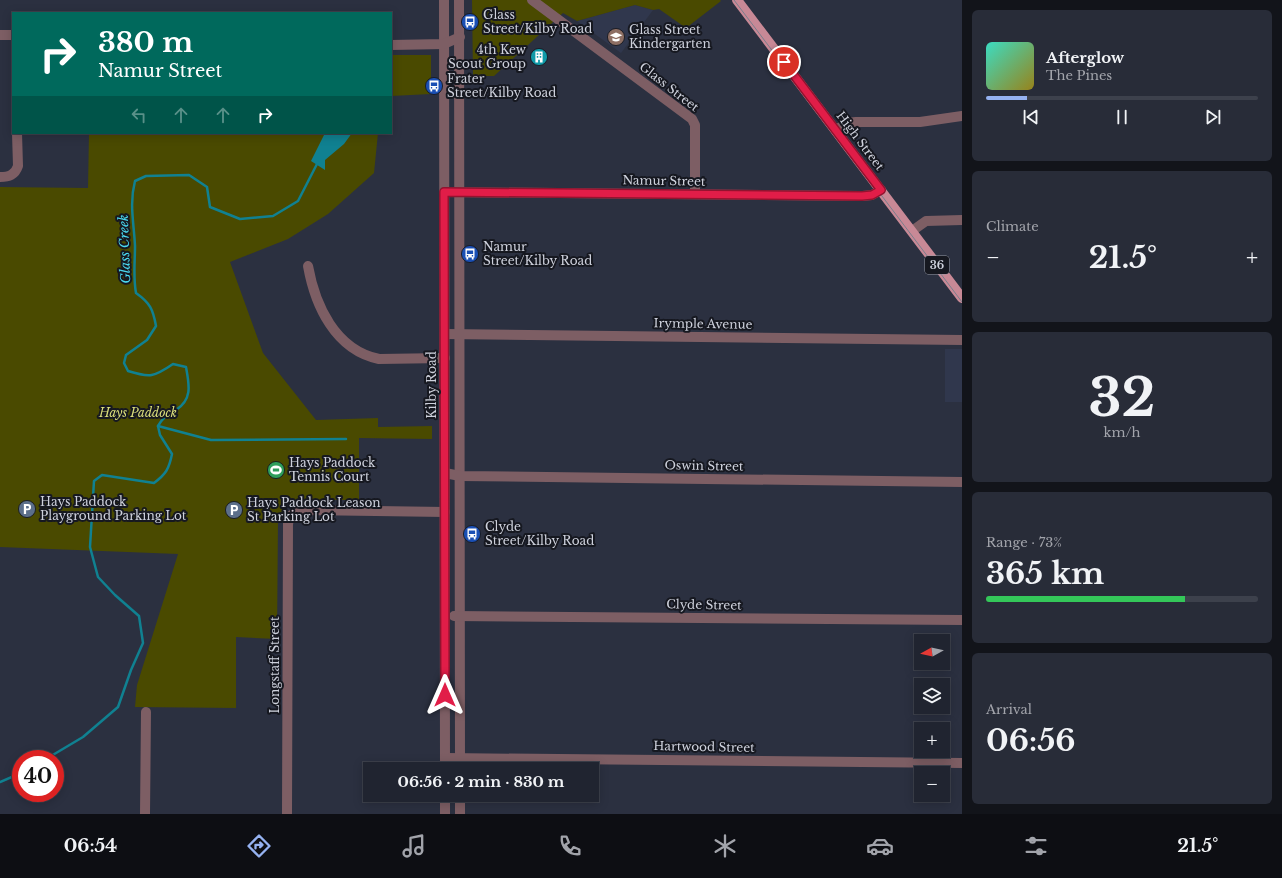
<!DOCTYPE html>
<html lang="en">
<head>
<meta charset="utf-8">
<style>
	body { margin:0; font-family:"Libre Baskerville",serif; background:#282c38; color:#f1f3f6; height:100vh; display:flex; flex-direction:column; font-size:15px; white-space:nowrap }
	* { box-sizing:border-box; margin:0 }
	p { font-size:13px; color:#a2a4ab }
	.icon { flex:none; width:22px; height:22px; fill:none; stroke:currentColor; stroke-width:2; stroke-linecap:round; stroke-linejoin:round }
	.map { position:relative; flex:1; overflow:hidden }
	.panel { display:flex; flex-direction:column; gap:10px; padding:10px; background:#12141a; width:320px }
	.panel>* { flex:none }
	.guide { position:absolute; left:12px; top:12px; width:380px; height:122px; border-radius:0px; box-shadow:0 2px 10px #0003,0 0 0 1px #3d414c; background:#00695c; color:#fff; overflow:hidden }
	.needle { width:26px; rotate:262deg }
	.tools { position:absolute; left:914px; top:634px; display:grid; gap:8px }
	.tools a { display:grid; place-items:center; width:36px; height:36px; border-radius:0px; background:#202430; box-shadow:0 2px 10px #0003,0 0 0 1px #3d414c; font-size:20px }
	.speed { position:absolute; left:12px; top:750px; display:flex; gap:8px; font-size:20px; font-weight:700; text-align:center }
	.speed>* { display:grid; place-content:center; width:52px; height:52px; border-radius:50%; background:#202430; box-shadow:0 2px 10px #0003,0 0 0 1px #3d414c; line-height:1 }
	.speed .limit { border:6px solid #d22; background:#fff; color:#111 }
	.pin { position:absolute; display:grid; place-items:center; width:34px; height:34px; color:#fff; margin:-17px; border:2px solid #fff; border-radius:50%; box-shadow:0 1px 4px #0007 }
	.me { position:absolute; width:44px; margin:-22px; rotate:0deg; stroke-linejoin:round; filter:drop-shadow(0 0 3px #0008) }
	.turn { display:flex; align-items:center; gap:14px; height:84px; padding:0 20px; font-size:18px }
	.turn .icon { width:52px; height:52px; stroke-width:2.5 }
	.turn b { display:block; font-size:28px; line-height:34px }
	.lanes { display:flex; align-items:center; height:38px; padding:0 20px; background:#0003; justify-content:center; gap:20px; direction:ltr }
	.lanes .off { opacity:.35 }
	.big { font-size:30px; font-weight:800; line-height:1.1 }
	.panel .tile { flex:1; display:flex; flex-direction:column; justify-content:center; gap:6px; min-width:0; padding:0 14px; border-radius:6px; background:#282c38 }
	.panel .dial { align-items:center; gap:0 }
	.dial b { font-size:52px; line-height:1 }
	.song { display:flex; align-items:center; gap:12px }
	.cover { width:48px; height:48px; border-radius:6px; background:linear-gradient(135deg,hsl(170 70% 55%),hsl(50 70% 35%)) }
	.played { height:4px; border-radius:2px; background:linear-gradient(90deg,#95b2f1 15%,#3d414c 15%) }
	.keys { display:flex; justify-content:space-around; direction:ltr }
	.heat { display:flex; justify-content:space-between; align-items:center; font-size:22px; direction:ltr }
	.charge { height:6px; border-radius:3px; background:linear-gradient(90deg,#34c759 73%,#3d414c 0) }
	.trip { position:absolute; left:363px; top:762px; width:236px; height:40px; border-radius:0px; background:#202430; box-shadow:0 2px 10px #0003,0 0 0 1px #3d414c; font-weight:800; line-height:40px; text-align:center }
	.dock { display:flex; height:64px; justify-content:space-around; align-items:center; background:#0d0e13; color:#a2a4ab }
	.dock .icon { width:28px; height:28px }
	.dock .on { color:#95b2f1 }
	.dock b { font-size:18px; color:#f1f3f6 }
	main { display:flex; flex:1; min-height:0 }
	.map>svg:first-child { display:block }
	.built { fill:#30374d }
	.green { fill:#4a4a00 }
	.water { fill:#108191 }
	.lines { fill:none; stroke-linecap:round; stroke-linejoin:round }
	.stream { stroke:#108191; stroke-width:2.5 }
	.minor { stroke:#7d5e64; stroke-width:10 }
	.major { stroke:#c88996; stroke-width:10 }
	.tram { stroke:#7a7e8c; stroke-width:1 }
	.route-casing { stroke:#92132f; stroke-width:10 }
	.route { stroke:#e11d48; stroke-width:7 }
	.labels { text-anchor:middle; stroke-width:4; stroke-linejoin:round; paint-order:stroke }
	.shield { fill:#161820; stroke:#979aa4; stroke-width:1 }
	.shield-label { font-size:11px; font-weight:bold; fill:#ced1dc }
	.poi-label { font-size:12px; fill:#ced1dc; stroke:#161820; text-anchor:start }
	.street-label { font-size:12px; fill:#ced1dc; stroke:#161820 }
	.park-label { font-size:12px; font-style:italic; fill:#dbde7b; stroke:#161820 }
	.water-label { font-size:13px; font-style:italic; fill:#4bdaf1; stroke:#161820 }
</style>
</head>
<body>
<main>
<div class="map">
<svg width="962" height="814" viewBox="0 0 962 814">
	<rect width="100%" height="100%" fill="#2b3040"/>
	<g class="built">
		<path d="M635,5l18,5 -32,43 -44,-32z"/>
		<rect x="945" y="349" width="17" height="53"/>
	</g>
	<g class="green">
		<path d="M472,0h248l1,1 -35,27 -27,-19 -6,1 -18,-5 -58,16 -14,-8 -69,63h-21z"/>
		<path d="M391,55h40v39l-40,2z"/>
		<path d="M89,133h289l-4,40 -46,41 -40,25 -58,23 33,91 53,67 62,-2v9l54,-1v13l-73,-1v62h-72l-9,20 -1,119 -41,-2v71l-101,-1 2,-22 41,-131 -178,-7v-360l88,1z"/>
	</g>
	<path class="water" d="M325,133h27l-8,11 -19,16v10l-14,-9z"/>
	<g class="lines">
		<g class="stream">
			<path d="M158,426l53,14 135,-1"/>
			<path d="M46,759l37,-22 35,-30 13,-37 12,-27 -4,-27 -24,-21 -17,-18 -8,-30 4,-66 8,-6 52,8c12,-9 15,-14 18,-29l-12,-19 -2,-9c6,-10 9,-10 18,-16 17,-11 13,-26 10,-43l-13,-3c-19,13 -23,14 -45,7l-4,-8 2,-8 21,-15 9,-14c-3,-17 -6,-23 -20,-33 -3,-16 -1,-31 -1,-47 -1,-23 -6,-42 0,-65l11,-5 43,-1 18,12 3,20 30,12 33,-3 25,-15 20,-39"/>
			<path d="M0,782l21,-9"/>
		</g>
		<g class="minor">
			<path d="M444,0l1,769"/>
			<path d="M459,0l1,769"/>
			<path d="M532,0l160,119 3,6v69"/>
			<path d="M0,35h13"/>
			<path d="M391,45l53,-1 16,-7"/>
			<path d="M836,130l11,-7 9,-1h64l42,-6"/>
			<path d="M0,177c9,0 15,-2 18,-11l-1,-33"/>
			<path d="M444,192l419,4 9,-1 9,-5"/>
			<path d="M912,231l14,-10 36,-1"/>
			<path d="M308,266c7,39 27,84 71,93l66,-1"/>
			<path d="M445,334l517,6"/>
			<path d="M445,473l15,3 502,6"/>
			<path d="M454,616l508,4"/>
			<path d="M445,758l517,5"/>
			<path d="M145,814l1,-102"/>
			<path d="M287,814l1,-290c2,-11 7,-13 18,-14l139,2"/>
			<path d="M445,814v-19"/>
			<path d="M460,814v-19"/>
		</g>
		<path class="major" d="M737,0l225,298"/>
		<path class="tram" d="M734,0l228,302"/>
	</g>
	<g class="lines">
		<g class="route-casing">
			<path id="route" d="M445,695l-1,-503 418,4 10,-1 9,-5 -97,-128"/>
		</g>
		<use href="#route" class="route"/>
	</g>
	<defs>
		<g id="bus-disc" transform="scale(0.9)"><circle r="9.5" fill="#1a4fb4" stroke="#161820"/><path d="M-5-6H5V4H4V6H2V4H-2V6H-4V4H-5ZM-3.5-4V0h7V-4ZM-3.5 1.2v1.5H-2V1.2ZM2 1.2v1.5H3.5V1.2Z" fill="#fff"/></g>
		<g id="school-disc" transform="scale(0.9)"><circle r="9.5" fill="#8d6e63" stroke="#161820"/><path d="M0-5L7-2L0 1L-7-2ZM-4 1L0 2.5L4 1V4Q0 6-4 4Z" fill="#fff"/></g>
		<g id="building-disc" transform="scale(0.9)"><circle r="9.5" fill="#0f9aa8" stroke="#161820"/><path d="M-4-6H4V6H1V3H-1V6H-4ZM-2.5-4.3h1.7v1.8h-1.7ZM.8-4.3h1.7v1.8H.8ZM-2.5-1h1.7V.8h-1.7ZM.8-1h1.7V.8H.8Z" fill="#fff"/></g>
		<g id="stadium-disc" transform="scale(0.9)"><circle r="9.5" fill="#2e9e5b" stroke="#161820"/><path d="M0-5a6.5 5 0 1 0 0 10a6.5 5 0 1 0 0-10ZM-3.5-1.8h7v3.6h-7Z" fill="#fff"/></g>
		<g id="parking-disc" transform="scale(0.9)"><circle r="9.5" fill="#5c6f8a" stroke="#161820"/><path d="M-3.5-5.5H1a3.5 3.5 0 0 1 0 7H-1V5.5H-3.5ZM-1-3.4V-.6H.8a1.4 1.4 0 0 0 0-2.8Z" fill="#fff"/></g>
	</defs>
	<g fill-rule="evenodd">
		<use href="#bus-disc" x="470" y="22"/>
		<use href="#school-disc" x="616" y="37"/>
		<use href="#building-disc" x="539" y="57"/>
		<use href="#bus-disc" x="434" y="86"/>
		<use href="#bus-disc" x="470" y="254"/>
		<use href="#stadium-disc" x="276" y="470"/>
		<use href="#parking-disc" x="27" y="509"/>
		<use href="#parking-disc" x="234" y="510"/>
		<use href="#bus-disc" x="472" y="534"/>
	</g>
	<g class="labels">
		<rect class="shield" x="925" y="256" width="24" height="18" rx="3"/>
		<g class="shield-label">
			<text x="937" y="269">36</text>
		</g>
		<g class="poi-label">
			<text x="483" y="19">Glass<tspan x="483" dy="14">Street/Kilby Road</tspan></text>
			<text x="629" y="34">Glass Street<tspan x="629" dy="14">Kindergarten</tspan></text>
			<text x="526" y="54" text-anchor="end">4th Kew<tspan x="526" dy="14">Scout Group</tspan></text>
			<text x="447" y="83">Frater<tspan x="447" dy="14">Street/Kilby Road</tspan></text>
			<text x="483" y="251">Namur<tspan x="483" dy="14">Street/Kilby Road</tspan></text>
			<text x="289" y="467">Hays Paddock<tspan x="289" dy="14">Tennis Court</tspan></text>
			<text x="40" y="506">Hays Paddock<tspan x="40" dy="14">Playground Parking Lot</tspan></text>
			<text x="247" y="507">Hays Paddock Leason<tspan x="247" dy="14">St Parking Lot</tspan></text>
			<text x="485" y="531">Clyde<tspan x="485" dy="14">Street/Kilby Road</tspan></text>
		</g>
		<g class="street-label">
			<text transform="translate(669 87) rotate(38)" y="4">Glass Street</text>
			<text transform="translate(860 141) rotate(53)" y="4">High Street</text>
			<text transform="translate(664 181) rotate(1)" y="4">Namur Street</text>
			<text transform="translate(703 324) rotate(1)" y="4">Irymple Avenue</text>
			<text transform="translate(432 385) rotate(-90)" y="4">Kilby Road</text>
			<text transform="translate(704 466) rotate(1)" y="4">Oswin Street</text>
			<text transform="translate(704 605) rotate(1)" y="4">Clyde Street</text>
			<text transform="translate(275 665) rotate(-90)" y="4">Longstaff Street</text>
			<text transform="translate(704 747) rotate(1)" y="4">Hartwood Street</text>
		</g>
		<g class="park-label">
			<text x="138" y="417">Hays Paddock</text>
		</g>
		<g class="water-label">
			<text transform="translate(124 249) rotate(-92)" y="5">Glass Creek</text>
		</g>
	</g>
</svg>
<div class="tools">
<a><svg class="needle" viewBox="-14 -14 28 28"><path d="M0-13l5 13h-10z" fill="#e53935"/><path d="M0 13l5-13h-10z" fill="#a2a4ab"/></svg></a>
<a><svg class="icon" aria-label="layers" viewBox="0 0 24 24"><path d="M12 4l9 5-9 5-9-5zM3 14l9 5 9-5"/></svg></a>
<a>+</a>
<a>−</a>
</div>
<div class="speed"><div class="limit">40</div></div>
<div class="pin" style="left:784px;top:62px;background:#d93025"><svg class="icon" aria-label="arrive" viewBox="0 0 24 24"><path d="M6 21V4h12l-3 4 3 4H6"/></svg></div>
<svg class="me" style="left:445px;top:695px" viewBox="-20 -20 40 40"><path d="M0-17L14 15 0 8-14 15z" fill="#e11d48" stroke="#fff" stroke-width="4"/></svg>
<div class="trip">06:56 · 2 min · 830 m</div>
<div class="guide">
<div class="turn"><svg class="icon" aria-label="right" viewBox="0 0 24 24"><path d="M7 20v-9h11M14 6l5 5-5 5"/></svg><div><b>380 m</b>Namur Street</div></div>
<div class="lanes"><svg class="icon off" aria-label="left" viewBox="0 0 24 24"><path d="M17 20v-9H6M10 6l-5 5 5 5"/></svg><svg class="icon off" aria-label="ahead" viewBox="0 0 24 24"><path d="M12 20V5M6 11l6-6 6 6"/></svg><svg class="icon off" aria-label="ahead" viewBox="0 0 24 24"><path d="M12 20V5M6 11l6-6 6 6"/></svg><svg class="icon" aria-label="right" viewBox="0 0 24 24"><path d="M7 20v-9h11M14 6l5 5-5 5"/></svg></div>
</div>
</div>
<section class="panel">
<div class="tile">
<div class="song"><i class="cover"></i><div><b>Afterglow</b><p>The Pines</p></div></div>
<div class="played"></div>
<div class="keys"><svg class="icon" aria-label="previous" viewBox="0 0 24 24"><path d="M18 5L8 12l10 7zM5 5v14"/></svg><svg class="icon" aria-label="pause" viewBox="0 0 24 24"><path d="M8 5v14M16 5v14"/></svg><svg class="icon" aria-label="next" viewBox="0 0 24 24"><path d="M6 5l10 7-10 7zM19 5v14"/></svg></div>
</div>
<div class="tile"><p>Climate</p>
<div class="heat"><a>−</a><b class="big">21.5°</b><a>+</a></div>
</div>
<div class="tile dial"><b>32</b><p>km/h</p></div>
<div class="tile"><p>Range · 73%</p><b class="big">365 km</b><div class="charge"></div></div>
<div class="tile"><p>Arrival</p><b class="big">06:56</b></div>
</section>
</main>
<nav class="dock">
<b>06:54</b>
<svg class="icon on" aria-label="directions" viewBox="0 0 24 24"><path d="M12 3l9 9-9 9-9-9zM9 14v-3h6M13 9l2 2-2 2"/></svg>
<svg class="icon" aria-label="music" viewBox="0 0 24 24"><path d="M9 18V5l10-2v13"/><circle cx="6" cy="18" r="3"/><circle cx="16" cy="16" r="3"/></svg>
<svg class="icon" aria-label="phone" viewBox="0 0 24 24"><path d="M5 4h4l2 5-3 2q2 4 5 5l2-3 5 2v4C11 20 4 13 5 4z"/></svg>
<svg class="icon" aria-label="climate" viewBox="0 0 24 24"><path d="M12 3v18M4 7l16 10M4 17L20 7"/></svg>
<svg class="icon" aria-label="car" viewBox="0 0 24 24"><path d="M5 17H2v-5l4-1 3-4h7l3 4 3 1v5h-3M9 17h6M6 11h13"/><circle cx="7" cy="17" r="2"/><circle cx="17" cy="17" r="2"/></svg>
<svg class="icon" aria-label="filters" viewBox="0 0 24 24"><path d="M4 7h16M4 17h16"/><circle cx="9" cy="7" r="2"/><circle cx="15" cy="17" r="2"/></svg>
<b>21.5°</b>
</nav>
</body>
</html>
